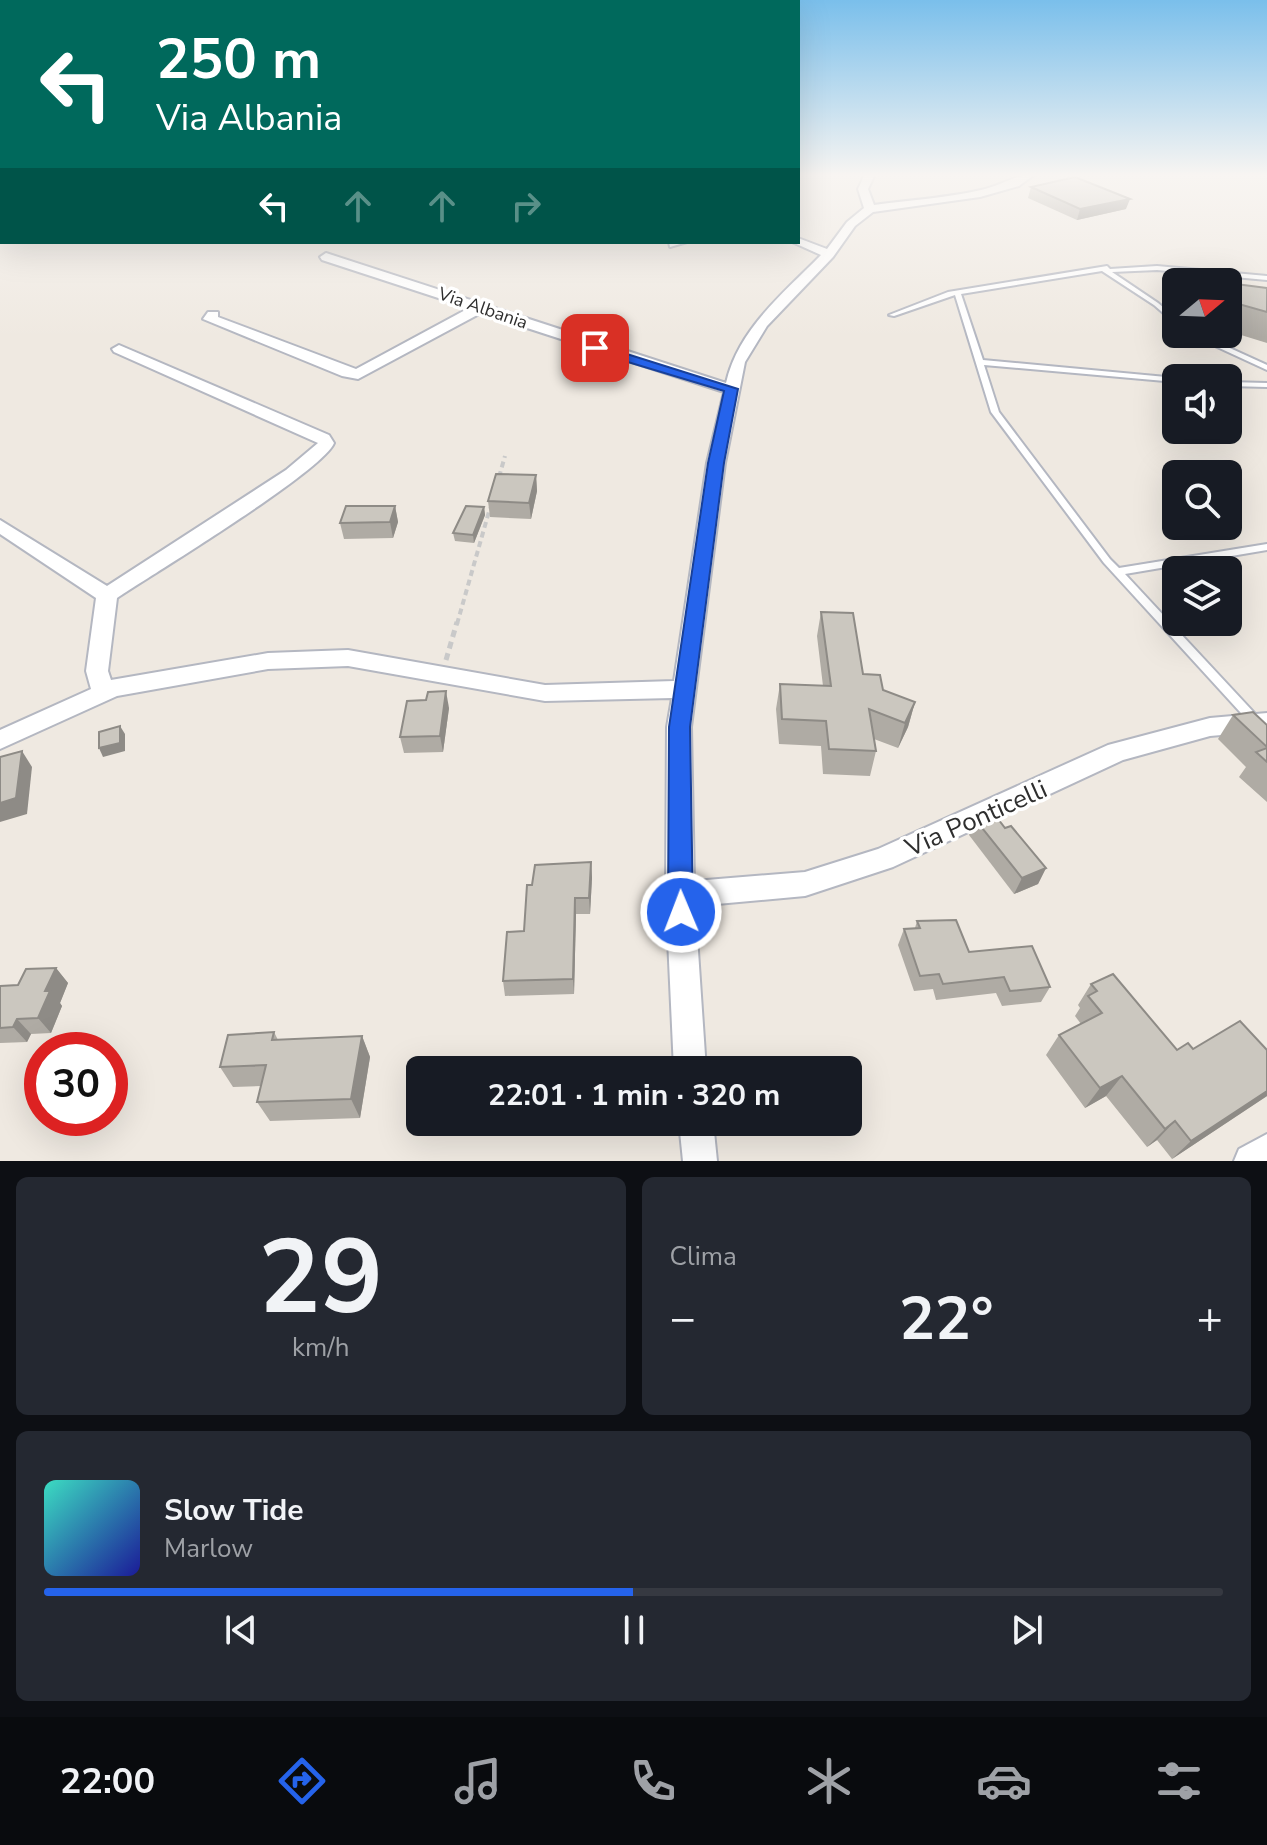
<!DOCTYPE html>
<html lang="it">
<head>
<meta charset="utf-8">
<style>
	body { margin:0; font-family:"Nunito Sans",sans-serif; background:#242831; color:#f1f3f6; height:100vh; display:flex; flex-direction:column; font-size:30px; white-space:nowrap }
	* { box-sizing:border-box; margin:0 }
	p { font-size:26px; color:#9ea1a6 }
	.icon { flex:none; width:44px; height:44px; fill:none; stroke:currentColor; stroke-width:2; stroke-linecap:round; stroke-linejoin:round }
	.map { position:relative; height:1161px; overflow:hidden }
	.side { display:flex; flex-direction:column; gap:16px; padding:16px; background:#0d0f14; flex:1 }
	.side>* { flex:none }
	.hud { position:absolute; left:0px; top:0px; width:800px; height:244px; box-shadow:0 8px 32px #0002; background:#00695c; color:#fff; overflow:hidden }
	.needle { width:52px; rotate:71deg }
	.buttons { position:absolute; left:1162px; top:268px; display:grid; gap:16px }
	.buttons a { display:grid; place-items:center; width:80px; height:80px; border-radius:12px; background:#171b24; box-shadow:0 8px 32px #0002; font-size:40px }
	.speed { position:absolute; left:24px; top:1032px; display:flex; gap:16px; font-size:40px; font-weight:700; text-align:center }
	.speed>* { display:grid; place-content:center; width:104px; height:104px; border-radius:50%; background:#171b24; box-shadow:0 8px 32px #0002; line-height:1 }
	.speed .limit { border:12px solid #d22; background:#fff; color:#111 }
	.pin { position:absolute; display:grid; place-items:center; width:68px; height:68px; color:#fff; margin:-34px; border-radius:16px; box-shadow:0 4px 12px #0006 }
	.me { position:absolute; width:88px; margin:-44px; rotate:359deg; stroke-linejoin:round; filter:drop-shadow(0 0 6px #0008) }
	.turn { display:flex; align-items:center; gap:28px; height:168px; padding:0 24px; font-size:36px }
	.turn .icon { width:104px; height:104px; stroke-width:2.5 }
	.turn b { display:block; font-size:56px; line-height:68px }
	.lanes { display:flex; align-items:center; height:76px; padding:0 24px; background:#0003; justify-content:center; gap:40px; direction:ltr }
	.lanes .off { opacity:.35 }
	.big { font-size:60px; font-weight:700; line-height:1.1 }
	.side .widget { flex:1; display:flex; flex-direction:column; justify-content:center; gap:12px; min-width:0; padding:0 28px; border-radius:12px; background:#242831 }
	.side .dial { align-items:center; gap:0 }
	.dial b { font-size:104px; line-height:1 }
	.song { display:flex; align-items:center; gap:24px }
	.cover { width:96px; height:96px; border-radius:12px; background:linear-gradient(135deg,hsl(170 70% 55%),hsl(240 70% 35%)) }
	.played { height:8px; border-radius:4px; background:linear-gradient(90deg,#2563eb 50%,#363941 50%) }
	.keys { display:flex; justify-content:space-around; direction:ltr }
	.heat { display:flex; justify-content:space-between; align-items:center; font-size:44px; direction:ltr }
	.side .tiles { flex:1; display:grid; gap:16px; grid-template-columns:1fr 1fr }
	.widget:last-child { grid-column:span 2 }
	.trip { position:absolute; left:406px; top:1056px; width:456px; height:80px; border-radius:12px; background:#171b24; box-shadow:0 8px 32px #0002; font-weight:700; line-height:80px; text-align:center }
	.menu { display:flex; height:128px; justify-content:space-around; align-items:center; background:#090b0e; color:#9ea1a6 }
	.menu .icon { width:56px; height:56px }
	.menu .current { color:#2563eb }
	.menu b { font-size:36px; color:#f1f3f6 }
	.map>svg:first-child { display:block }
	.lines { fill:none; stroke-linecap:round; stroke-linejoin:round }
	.service-casing { stroke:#b4b7c1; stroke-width:4 }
	.minor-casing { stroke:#b4b7c1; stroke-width:4 }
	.path-far1 { stroke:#c9c9c9; stroke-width:4; stroke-dasharray:6 4; stroke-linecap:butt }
	.path { stroke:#c9c9c9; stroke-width:5; stroke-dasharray:7 5; stroke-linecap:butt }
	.service { fill:#fff; fill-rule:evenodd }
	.minor { fill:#fff; fill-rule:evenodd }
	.wall { fill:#afaba4 }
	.shaded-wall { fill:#8e8b86 }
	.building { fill:#cbc7bf; stroke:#8e8b86; stroke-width:2 }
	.route { fill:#2563eb; stroke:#184099; stroke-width:2 }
	.labels { text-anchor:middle; stroke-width:7; stroke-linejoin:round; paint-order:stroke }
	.far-street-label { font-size:18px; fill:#2e2e2e; stroke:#fff }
	.near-street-label { font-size:26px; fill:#2e2e2e; stroke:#fff }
</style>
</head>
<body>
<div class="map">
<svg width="1267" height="1161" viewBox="0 0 1267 1161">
	<rect width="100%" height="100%" fill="#efe9e1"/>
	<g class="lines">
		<g class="service-casing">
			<g id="service">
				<path d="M1107,266l3,3 47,-3 110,10v4l-110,-10 -45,2 46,31 18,15v6l-22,-19 -52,-34 -141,23 22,66 194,18 -1,4 -192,-17 15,47 111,147 9,9 148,-24v6l-142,24 134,144 2,3 -2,3 -4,1 -4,-1 -147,-161 -113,-151 -36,-117 -61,21 -5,-1 59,-23z"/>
				<path d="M1189,334h10l68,31v5z"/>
				<path d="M1228,382l39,1v4l-39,-1z"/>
			</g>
		</g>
		<g class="minor-casing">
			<g id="minor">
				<path d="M865,174h10l-7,15 6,16c35,-5 73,-7 107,-15 19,-4 36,-16 54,-16l-16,12 -39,11 -107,15 -18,14 -22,31 -66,69 -22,36 -20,101 -34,264 3,154 111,-9 73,-23 230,-104 102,-27 57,-5v18l-57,5 -87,24 -230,107 -88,29 -110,10 11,164h-32l-8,-175 1,-168 5,-29 -127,3 -197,-35 -80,3 -151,27 -117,53v-19l91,-41 -5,-18 10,-73 -96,-64v-14l107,66 179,-116 32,-27 -204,-91 -2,-3 7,-4 210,90 5,8c-11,28 -181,131 -217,155l-9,73 3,9 157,-27 80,-3 197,35 129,-4 33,-218 17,-71 -243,-79 -123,66 -16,-3 -139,-57 5,-7h10v5l138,52 113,-61 -147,-48 -2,-3 6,-4 400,130c12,-54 58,-90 95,-128l-29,-13h6v-4l29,11 20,-27 17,-14 -6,-19z"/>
				<path d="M669,242h18l-17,5z"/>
				<path d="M679,1122h34l4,39h-34z"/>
				<path d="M1267,1134v27h-33l5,-12z"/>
			</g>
		</g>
		<g class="path-far1">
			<path d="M499,477l6,-21"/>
			<path d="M457,624l33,-116"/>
		</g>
		<path class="path" d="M446,660l11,-38"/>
		<use href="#service" class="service"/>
		<use href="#minor" class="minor"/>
	</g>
	<g class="wall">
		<path d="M1031,187l95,22 -49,11 -49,-22z"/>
		<path d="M1228,283l39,5v55l-39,-12z"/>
		<path d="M536,475l1,16 -6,28 -41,-2 -2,-16z"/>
		<path d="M395,506l3,16 -5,16 -49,1 -4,-16z"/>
		<path d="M484,507l1,8 -11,28 -19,-2 -2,-8z"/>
		<path d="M821,612l42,62 20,16 32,12 -7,25 -10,21 -24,-9 2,12 -6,25 -47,-2 -2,-28 -42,-2 -3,-35 4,-25 43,2 -6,-50z"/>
		<path d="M449,708l-6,44 -39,1 -4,-16z"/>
		<path d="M1233,715l34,10v77l-28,-25 7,-10 -28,-28z"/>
		<path d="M975,819l30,9 41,40 -8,16 -24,10 -45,-59z"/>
		<path d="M591,862l1,16 -2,36h-14l-2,80 -69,2 -2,-15 21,-50z"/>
		<path d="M917,921l52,31 81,35 -9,15 -39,4 -6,-13 -60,7 -3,-11 -19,2 -16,-46 6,-16 11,-1z"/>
		<path d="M56,968l12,15 -8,20 2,3 -11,27 -20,1 -4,8 -27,1v-57l18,-1z"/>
		<path d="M1091,984l86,66 16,-1 74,1v46l-95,63 -15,-19 -10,7 -41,-51 -21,12 -39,-53 13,-20 22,-11 -6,-8 5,-8 -2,-3z"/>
		<path d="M274,1032l4,8 84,-4 8,21 -10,61 -90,3 -13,-19 4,-16 -28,1 -13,-20z"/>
	</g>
	<g class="shaded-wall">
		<path d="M1130,199l-4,10 -49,11 3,-11z"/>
		<path d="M536,475l1,16 -6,28 -2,-16z"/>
		<path d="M395,506l3,16 -5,16 -3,-16z"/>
		<path d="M484,507l1,8 -11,28 -1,-8z"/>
		<path d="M446,691l3,17 -6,44 -3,-16z"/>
		<path d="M915,702l-7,25 -10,21 7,-25z"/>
		<path d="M120,726l5,8v17l-22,6 -4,-9z"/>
		<path d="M22,751l10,16 -5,47 -27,8v-19z"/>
		<path d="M591,862l1,16 -2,36 -1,-16z"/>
		<path d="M1046,868l-8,16 -24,10 8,-16z"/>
		<path d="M575,898l1,16 -2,80 -1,-15z"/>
		<path d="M56,968l12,15 -8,20 2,3 -11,27 -13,-15 7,-27z"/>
		<path d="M17,1019l14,15 -4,8 -14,-15z"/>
		<path d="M362,1036l8,21 -10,61 -9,-19z"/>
		<path d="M1122,1076l-16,20 -21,12 15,-20z"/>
		<path d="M1267,1091v5l-95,63 19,-18z"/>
		<path d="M1175,1121l-18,19 -10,7 18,-18z"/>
	</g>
	<g class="building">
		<path d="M1075,177l55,22 -50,10 -49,-22z"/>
		<path d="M1228,283l39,5v24l-39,-11z"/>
		<path d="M496,474l40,1 -7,28 -41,-2z"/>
		<path d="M346,506h49l-5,16 -50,1z"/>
		<path d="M466,506l18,1 -11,28 -20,-2z"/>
		<path d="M821,612l32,1 10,61 17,1 3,15 32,12 -10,21 -36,-14 7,42 -47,-2 -3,-28 -44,-2 -2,-35 51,2z"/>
		<path d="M446,691l-6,45 -40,1 7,-36 19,-1 2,-8z"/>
		<path d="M1253,712l14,13v22l-34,-32z"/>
		<path d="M120,726v17l-21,5v-16z"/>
		<path d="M1267,748v14l-11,-10z"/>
		<path d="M22,751l-6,47 -16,5v-46z"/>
		<path d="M992,811l13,17 6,-2 35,42 -24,10 -47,-59z"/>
		<path d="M591,862l-2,36h-14l-2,81 -70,2 4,-49 17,-1 3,-46h5l3,-20z"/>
		<path d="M956,920l13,32 63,-6 18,41 -40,4 -6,-14 -61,7 -4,-10 -19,2 -16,-47 16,-1 -3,-7z"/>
		<path d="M56,968l-11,23h5l-12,27 -21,1 -4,8 -13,1v-42l18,-1 8,-16z"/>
		<path d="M1113,974l64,76 11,-7 5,6 47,-28 27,29v41l-76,50 -16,-20 -10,8 -43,-53 -22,12 -41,-53 43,-22 -14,-17 9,-5 -6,-7z"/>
		<path d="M274,1032l-2,8 90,-4 -11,63 -94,3 9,-37 -46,2 8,-32z"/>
	</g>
	<linearGradient id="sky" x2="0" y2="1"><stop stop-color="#7abfeb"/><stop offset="0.52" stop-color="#f8f5f2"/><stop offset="1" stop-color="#f8f5f2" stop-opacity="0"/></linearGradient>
	<rect width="1267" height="337" fill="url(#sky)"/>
	<path class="route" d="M595,344l143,45 -14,74 -34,264 3,185 -3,8 -9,4 -9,-4 -4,-8 1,-185 39,-264 16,-72 -133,-40 -2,-3z"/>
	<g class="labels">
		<g class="far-street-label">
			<text transform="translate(483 308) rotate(19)" y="6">Via Albania</text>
		</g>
		<g class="near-street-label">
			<text transform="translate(976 818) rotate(-24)" y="9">Via Ponticelli</text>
		</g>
	</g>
</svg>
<div class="buttons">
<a><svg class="needle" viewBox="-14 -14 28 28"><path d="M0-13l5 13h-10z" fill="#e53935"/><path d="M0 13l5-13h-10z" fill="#9ea1a6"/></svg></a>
<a><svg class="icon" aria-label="sound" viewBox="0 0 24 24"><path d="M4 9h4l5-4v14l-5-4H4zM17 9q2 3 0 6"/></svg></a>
<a><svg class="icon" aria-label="search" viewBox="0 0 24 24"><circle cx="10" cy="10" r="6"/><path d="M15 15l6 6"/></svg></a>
<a><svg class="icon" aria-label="layers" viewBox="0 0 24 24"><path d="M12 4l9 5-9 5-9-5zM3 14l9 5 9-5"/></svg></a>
</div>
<div class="speed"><div class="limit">30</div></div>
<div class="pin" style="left:595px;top:348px;background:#d93025"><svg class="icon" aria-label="arrive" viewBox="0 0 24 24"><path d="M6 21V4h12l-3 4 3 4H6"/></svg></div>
<svg class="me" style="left:681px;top:912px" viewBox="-20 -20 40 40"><circle r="17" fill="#2563eb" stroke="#fff" stroke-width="3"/><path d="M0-11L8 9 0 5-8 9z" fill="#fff"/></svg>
<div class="trip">22:01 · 1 min · 320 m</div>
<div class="hud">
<div class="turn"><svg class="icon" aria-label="left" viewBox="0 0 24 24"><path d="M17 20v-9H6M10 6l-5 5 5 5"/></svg><div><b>250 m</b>Via Albania</div></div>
<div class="lanes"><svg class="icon" aria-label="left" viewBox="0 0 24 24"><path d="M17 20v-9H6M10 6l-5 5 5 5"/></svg><svg class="icon off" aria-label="ahead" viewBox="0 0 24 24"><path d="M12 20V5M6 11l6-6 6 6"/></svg><svg class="icon off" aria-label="ahead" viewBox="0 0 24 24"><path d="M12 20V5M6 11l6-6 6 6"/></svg><svg class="icon off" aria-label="right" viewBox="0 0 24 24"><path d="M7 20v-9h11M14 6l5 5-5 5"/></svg></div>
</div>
</div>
<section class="side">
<div class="tiles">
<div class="widget dial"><b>29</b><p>km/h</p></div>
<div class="widget"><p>Clima</p>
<div class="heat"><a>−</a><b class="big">22°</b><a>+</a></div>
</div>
<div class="widget">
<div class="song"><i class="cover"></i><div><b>Slow Tide</b><p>Marlow</p></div></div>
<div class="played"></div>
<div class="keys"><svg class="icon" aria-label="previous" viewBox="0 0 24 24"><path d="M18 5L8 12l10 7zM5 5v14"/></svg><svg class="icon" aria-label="pause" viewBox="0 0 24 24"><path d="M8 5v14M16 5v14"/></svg><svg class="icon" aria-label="next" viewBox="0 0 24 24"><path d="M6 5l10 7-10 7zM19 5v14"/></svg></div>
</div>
</div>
</section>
<nav class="menu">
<b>22:00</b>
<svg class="icon current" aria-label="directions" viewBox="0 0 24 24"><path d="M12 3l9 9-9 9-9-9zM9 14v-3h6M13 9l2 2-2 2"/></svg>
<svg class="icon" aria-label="music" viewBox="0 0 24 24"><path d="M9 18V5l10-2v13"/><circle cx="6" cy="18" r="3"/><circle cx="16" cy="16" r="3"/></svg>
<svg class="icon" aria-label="phone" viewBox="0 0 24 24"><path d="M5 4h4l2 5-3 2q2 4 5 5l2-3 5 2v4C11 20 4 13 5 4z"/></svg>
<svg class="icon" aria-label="climate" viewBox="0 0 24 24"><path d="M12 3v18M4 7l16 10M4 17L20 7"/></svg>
<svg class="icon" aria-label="car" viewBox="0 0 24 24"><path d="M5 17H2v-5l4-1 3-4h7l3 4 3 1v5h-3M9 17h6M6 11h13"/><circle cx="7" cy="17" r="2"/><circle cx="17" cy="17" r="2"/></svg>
<svg class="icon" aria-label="filters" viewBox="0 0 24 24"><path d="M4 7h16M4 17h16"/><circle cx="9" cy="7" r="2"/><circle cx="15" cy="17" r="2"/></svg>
</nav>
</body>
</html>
